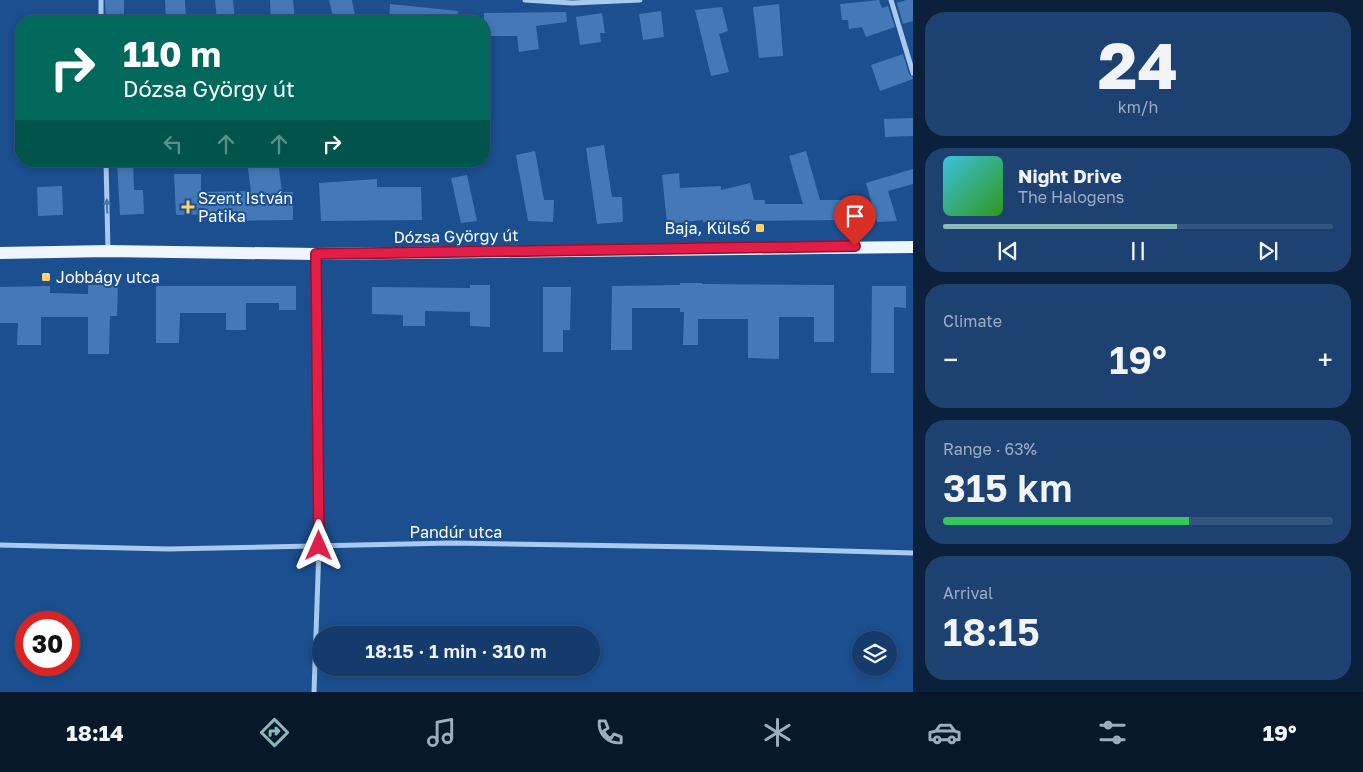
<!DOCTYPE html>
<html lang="en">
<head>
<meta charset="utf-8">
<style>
	body { margin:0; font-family:"Golos Text",sans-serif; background:#1d4271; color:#f1f3f6; height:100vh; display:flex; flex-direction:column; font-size:19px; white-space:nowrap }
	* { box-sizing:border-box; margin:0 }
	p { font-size:16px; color:#9dadc1 }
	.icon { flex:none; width:28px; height:28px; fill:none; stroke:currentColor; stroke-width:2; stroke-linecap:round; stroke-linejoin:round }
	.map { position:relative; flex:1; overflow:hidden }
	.sheet { display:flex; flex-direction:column; gap:12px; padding:12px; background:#0b203b; width:450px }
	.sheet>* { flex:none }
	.guide { position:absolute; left:15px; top:15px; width:475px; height:152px; border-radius:20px; box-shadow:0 2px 8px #0003,0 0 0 1px #33557e; background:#00695c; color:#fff; overflow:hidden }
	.controls { position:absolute; left:852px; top:631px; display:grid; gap:10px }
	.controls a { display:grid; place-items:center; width:45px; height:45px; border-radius:50%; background:#143b6b; box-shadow:0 2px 8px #0003,0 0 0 1px #33557e; font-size:25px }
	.speed { position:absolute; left:15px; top:611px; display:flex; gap:10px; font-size:25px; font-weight:700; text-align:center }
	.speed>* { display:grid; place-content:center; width:65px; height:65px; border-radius:50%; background:#143b6b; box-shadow:0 2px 8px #0003,0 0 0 1px #33557e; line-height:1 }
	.speed .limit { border:8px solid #d22; background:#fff; color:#111 }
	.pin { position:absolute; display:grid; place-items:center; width:42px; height:42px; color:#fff; margin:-51px -21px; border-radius:50% 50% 50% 0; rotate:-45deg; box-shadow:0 0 5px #0007 }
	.pin .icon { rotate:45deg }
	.me { position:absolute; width:55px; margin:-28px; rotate:0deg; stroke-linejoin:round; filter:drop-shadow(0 0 4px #0008) }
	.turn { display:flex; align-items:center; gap:18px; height:105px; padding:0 25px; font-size:22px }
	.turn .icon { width:65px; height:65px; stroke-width:2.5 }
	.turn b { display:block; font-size:35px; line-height:42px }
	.lanes { display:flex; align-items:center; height:48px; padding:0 25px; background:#0003; justify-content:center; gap:25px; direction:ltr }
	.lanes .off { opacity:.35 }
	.big { font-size:38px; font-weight:600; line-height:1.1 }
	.sheet .card { flex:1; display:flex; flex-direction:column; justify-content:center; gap:8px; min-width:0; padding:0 18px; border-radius:20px; background:#1d4271 }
	.sheet .dial { align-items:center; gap:0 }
	.dial b { font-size:65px; line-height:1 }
	.song { display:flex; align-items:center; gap:15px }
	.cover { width:60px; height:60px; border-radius:8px; background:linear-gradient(135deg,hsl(190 70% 55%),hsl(110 70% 35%)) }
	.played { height:5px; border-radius:2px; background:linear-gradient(90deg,#8bbbb9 60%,#33557e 60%) }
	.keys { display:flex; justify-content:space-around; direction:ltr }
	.heat { display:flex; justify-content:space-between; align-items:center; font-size:28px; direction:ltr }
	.charge { height:8px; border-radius:4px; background:linear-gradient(90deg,#34c759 63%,#33557e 0) }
	.trip { position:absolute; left:312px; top:626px; width:288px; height:50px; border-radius:25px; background:#143b6b; box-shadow:0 2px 8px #0003,0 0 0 1px #33557e; font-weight:600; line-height:50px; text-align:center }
	.tabs { display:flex; height:80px; justify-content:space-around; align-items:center; background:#08182b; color:#9dadc1 }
	.tabs .icon { width:35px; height:35px }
	.tabs .selected { color:#8bbbb9 }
	.tabs b { font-size:22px; color:#f1f3f6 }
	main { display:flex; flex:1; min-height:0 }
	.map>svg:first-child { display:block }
	.building { fill:#4478b7 }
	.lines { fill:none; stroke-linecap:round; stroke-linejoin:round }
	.street { stroke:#a9c9ee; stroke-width:5 }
	.primary { stroke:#f0f6ff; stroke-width:12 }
	.oneway { fill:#4674ac }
	.route-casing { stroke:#92132f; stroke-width:12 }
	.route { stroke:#e11d48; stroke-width:9 }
	.poi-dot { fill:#ffd166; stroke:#1b4f8f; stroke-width:2 }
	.labels { text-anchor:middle; stroke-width:4; stroke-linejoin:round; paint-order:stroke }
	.poi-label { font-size:16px; fill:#fff; stroke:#1b4f8f; text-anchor:start }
	.street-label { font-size:16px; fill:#fff; stroke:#1b4f8f }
</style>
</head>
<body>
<main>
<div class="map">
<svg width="913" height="692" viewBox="0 0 913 692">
	<rect width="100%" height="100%" fill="#1b4f8f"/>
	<g class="building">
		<path d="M105,0h19v21h-18z"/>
		<path d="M165,0h20l1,21h-20z"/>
		<path d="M215,0h18l2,21h-18z"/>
		<path d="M270,0h23l2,21h-24z"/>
		<path d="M329,0h23l4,21h-22z"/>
		<path d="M879,0l3,8 6,-2 7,21 -29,10 -4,-10 -13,2 -1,-9h-6l-2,-16z"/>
		<path d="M906,0h7v21l-10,3 -6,-21z"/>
		<path d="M390,4l68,7 -1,10h-68z"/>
		<path d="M779,4l4,52 -24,2 -6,-51z"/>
		<path d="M722,7l6,24 -9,3 10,38 -18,4 -16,-66z"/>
		<path d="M661,11l3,26 -21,3 -4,-26z"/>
		<path d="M566,12l1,10 -31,4 3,23 -20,3 -2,-16h-33v-23z"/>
		<path d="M602,13l3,20h-5l1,9 -21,3 -4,-28z"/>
		<path d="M903,54l6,20 4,3v2l-33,12 -9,-26z"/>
		<path d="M913,118v18l-28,1 -1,-18z"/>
		<path d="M604,145l8,52h10l1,25 -26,2 -11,-76z"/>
		<path d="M535,151l9,49h10l-1,22 -25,-1 -12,-66z"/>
		<path d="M806,151l14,49h27v20l-119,1 -25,1v-2l-36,4 -5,-49 17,-2 1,15 41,-2v4l29,-7 4,17h11v4h38l-14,-48z"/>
		<path d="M117,161h16l1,29h9l1,24 -24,1z"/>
		<path d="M247,161h31l4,31h11v28l-69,1v-7l-48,1 -2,-41h27v18l50,-1z"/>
		<path d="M913,169v15l-25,7 9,30 -20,1 -11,-39z"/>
		<path d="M467,175l10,46 -16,2 -10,-45z"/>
		<path d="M377,179v8h44l1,33 -101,1 -2,-38z"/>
		<path d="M62,186l1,29 -25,1 -1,-29z"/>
		<path d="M680,283h22v1l132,1v57h-20v-25h-35v42l-31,-1v-39h-50v26h-15l1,-33h-4v-4h-48v42h-21l1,-64 68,-1z"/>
		<path d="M88,285h30l-1,31h-7l-1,38h-21v-37h-47v28h-24l1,-22h-18v-36l50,-1v7l38,1z"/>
		<path d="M470,285h20v42l-20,-1v-14l-45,-1v15h-22v-11l-31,-1v-27l98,1z"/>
		<path d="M156,286h140v24h-17v-7h-33v27h-20v-17h-46l-1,30h-23z"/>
		<path d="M872,286h34v22l-12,-1v66h-23z"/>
		<path d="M543,287h28l-1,43h-7v22h-20z"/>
	</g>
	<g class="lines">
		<g class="street">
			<path d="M101,0v21"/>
			<path d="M525,0l47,3 68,-3"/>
			<path d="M891,0l22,73"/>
			<path d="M106,161l2,90"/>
			<path d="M0,545l168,4 284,-6 246,4 215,6"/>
			<path d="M314,692l5,-146 -3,-292"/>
		</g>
		<path class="primary" d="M0,253l108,-2 208,3 597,-7"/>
	</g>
	<defs><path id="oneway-solid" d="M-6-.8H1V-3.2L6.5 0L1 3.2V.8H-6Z" transform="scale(1.25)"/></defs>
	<use class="oneway" href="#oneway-solid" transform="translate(107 206) rotate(-92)"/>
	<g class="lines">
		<g class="route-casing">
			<path id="route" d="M319,546l-3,-292 539,-8"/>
		</g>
		<use href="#route" class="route"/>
	</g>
	<g class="poi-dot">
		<path d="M185.5 199.5h5v5h5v5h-5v5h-5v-5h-5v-5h5z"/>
		<rect x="755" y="223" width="10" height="10" rx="2.5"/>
		<rect x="41" y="272" width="10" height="10" rx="2.5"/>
	</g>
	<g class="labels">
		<g class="poi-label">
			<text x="198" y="204">Szent István<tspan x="198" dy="18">Patika</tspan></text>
			<text x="750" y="234" text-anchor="end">Baja, Külső</text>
			<text x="56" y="283">Jobbágy utca</text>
		</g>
		<g class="street-label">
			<text transform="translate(456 236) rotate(-1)" y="6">Dózsa György út</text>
			<text x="456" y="538">Pandúr utca</text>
		</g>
	</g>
</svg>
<div class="controls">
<a><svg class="icon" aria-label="layers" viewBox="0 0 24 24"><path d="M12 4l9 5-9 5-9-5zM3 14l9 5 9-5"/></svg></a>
</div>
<div class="speed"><div class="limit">30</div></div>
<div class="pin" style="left:855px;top:246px;background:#d93025"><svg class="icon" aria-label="arrive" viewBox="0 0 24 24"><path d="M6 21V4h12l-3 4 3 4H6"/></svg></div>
<svg class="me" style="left:319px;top:546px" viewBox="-20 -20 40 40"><path d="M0-17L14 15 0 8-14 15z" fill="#e11d48" stroke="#fff" stroke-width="4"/></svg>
<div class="trip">18:15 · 1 min · 310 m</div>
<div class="guide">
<div class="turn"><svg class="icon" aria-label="right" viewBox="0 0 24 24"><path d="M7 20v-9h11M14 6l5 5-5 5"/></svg><div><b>110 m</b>Dózsa György út</div></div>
<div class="lanes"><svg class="icon off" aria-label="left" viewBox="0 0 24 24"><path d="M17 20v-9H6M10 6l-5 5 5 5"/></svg><svg class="icon off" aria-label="ahead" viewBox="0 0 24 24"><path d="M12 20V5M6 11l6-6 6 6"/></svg><svg class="icon off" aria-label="ahead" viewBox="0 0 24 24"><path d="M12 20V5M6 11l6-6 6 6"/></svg><svg class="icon" aria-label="right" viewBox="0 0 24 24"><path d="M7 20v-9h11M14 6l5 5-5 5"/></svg></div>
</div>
</div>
<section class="sheet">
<div class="card dial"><b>24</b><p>km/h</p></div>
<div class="card">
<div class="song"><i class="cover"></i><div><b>Night Drive</b><p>The Halogens</p></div></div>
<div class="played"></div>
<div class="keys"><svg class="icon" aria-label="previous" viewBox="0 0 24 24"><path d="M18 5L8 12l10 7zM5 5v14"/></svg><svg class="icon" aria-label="pause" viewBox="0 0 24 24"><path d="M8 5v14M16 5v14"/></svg><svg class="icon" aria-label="next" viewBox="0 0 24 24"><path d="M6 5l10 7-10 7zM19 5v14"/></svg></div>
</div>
<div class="card"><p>Climate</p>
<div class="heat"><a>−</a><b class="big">19°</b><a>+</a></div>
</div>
<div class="card"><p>Range · 63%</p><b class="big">315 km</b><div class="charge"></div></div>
<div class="card"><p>Arrival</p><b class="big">18:15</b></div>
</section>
</main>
<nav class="tabs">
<b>18:14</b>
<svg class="icon selected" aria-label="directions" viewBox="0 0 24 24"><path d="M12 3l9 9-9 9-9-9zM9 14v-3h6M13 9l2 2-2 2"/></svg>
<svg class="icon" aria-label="music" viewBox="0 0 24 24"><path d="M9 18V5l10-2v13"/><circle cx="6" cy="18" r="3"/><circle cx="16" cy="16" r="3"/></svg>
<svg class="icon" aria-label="phone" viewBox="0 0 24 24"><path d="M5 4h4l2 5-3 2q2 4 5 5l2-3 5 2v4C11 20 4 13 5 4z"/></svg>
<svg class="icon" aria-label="climate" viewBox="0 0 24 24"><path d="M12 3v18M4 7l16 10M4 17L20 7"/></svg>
<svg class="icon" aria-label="car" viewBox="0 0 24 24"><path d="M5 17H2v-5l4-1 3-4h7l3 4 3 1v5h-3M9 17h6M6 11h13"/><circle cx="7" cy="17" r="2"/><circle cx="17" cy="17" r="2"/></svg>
<svg class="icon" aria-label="filters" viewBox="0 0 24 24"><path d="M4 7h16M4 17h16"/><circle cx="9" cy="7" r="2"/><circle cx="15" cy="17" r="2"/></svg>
<b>19°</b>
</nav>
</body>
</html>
